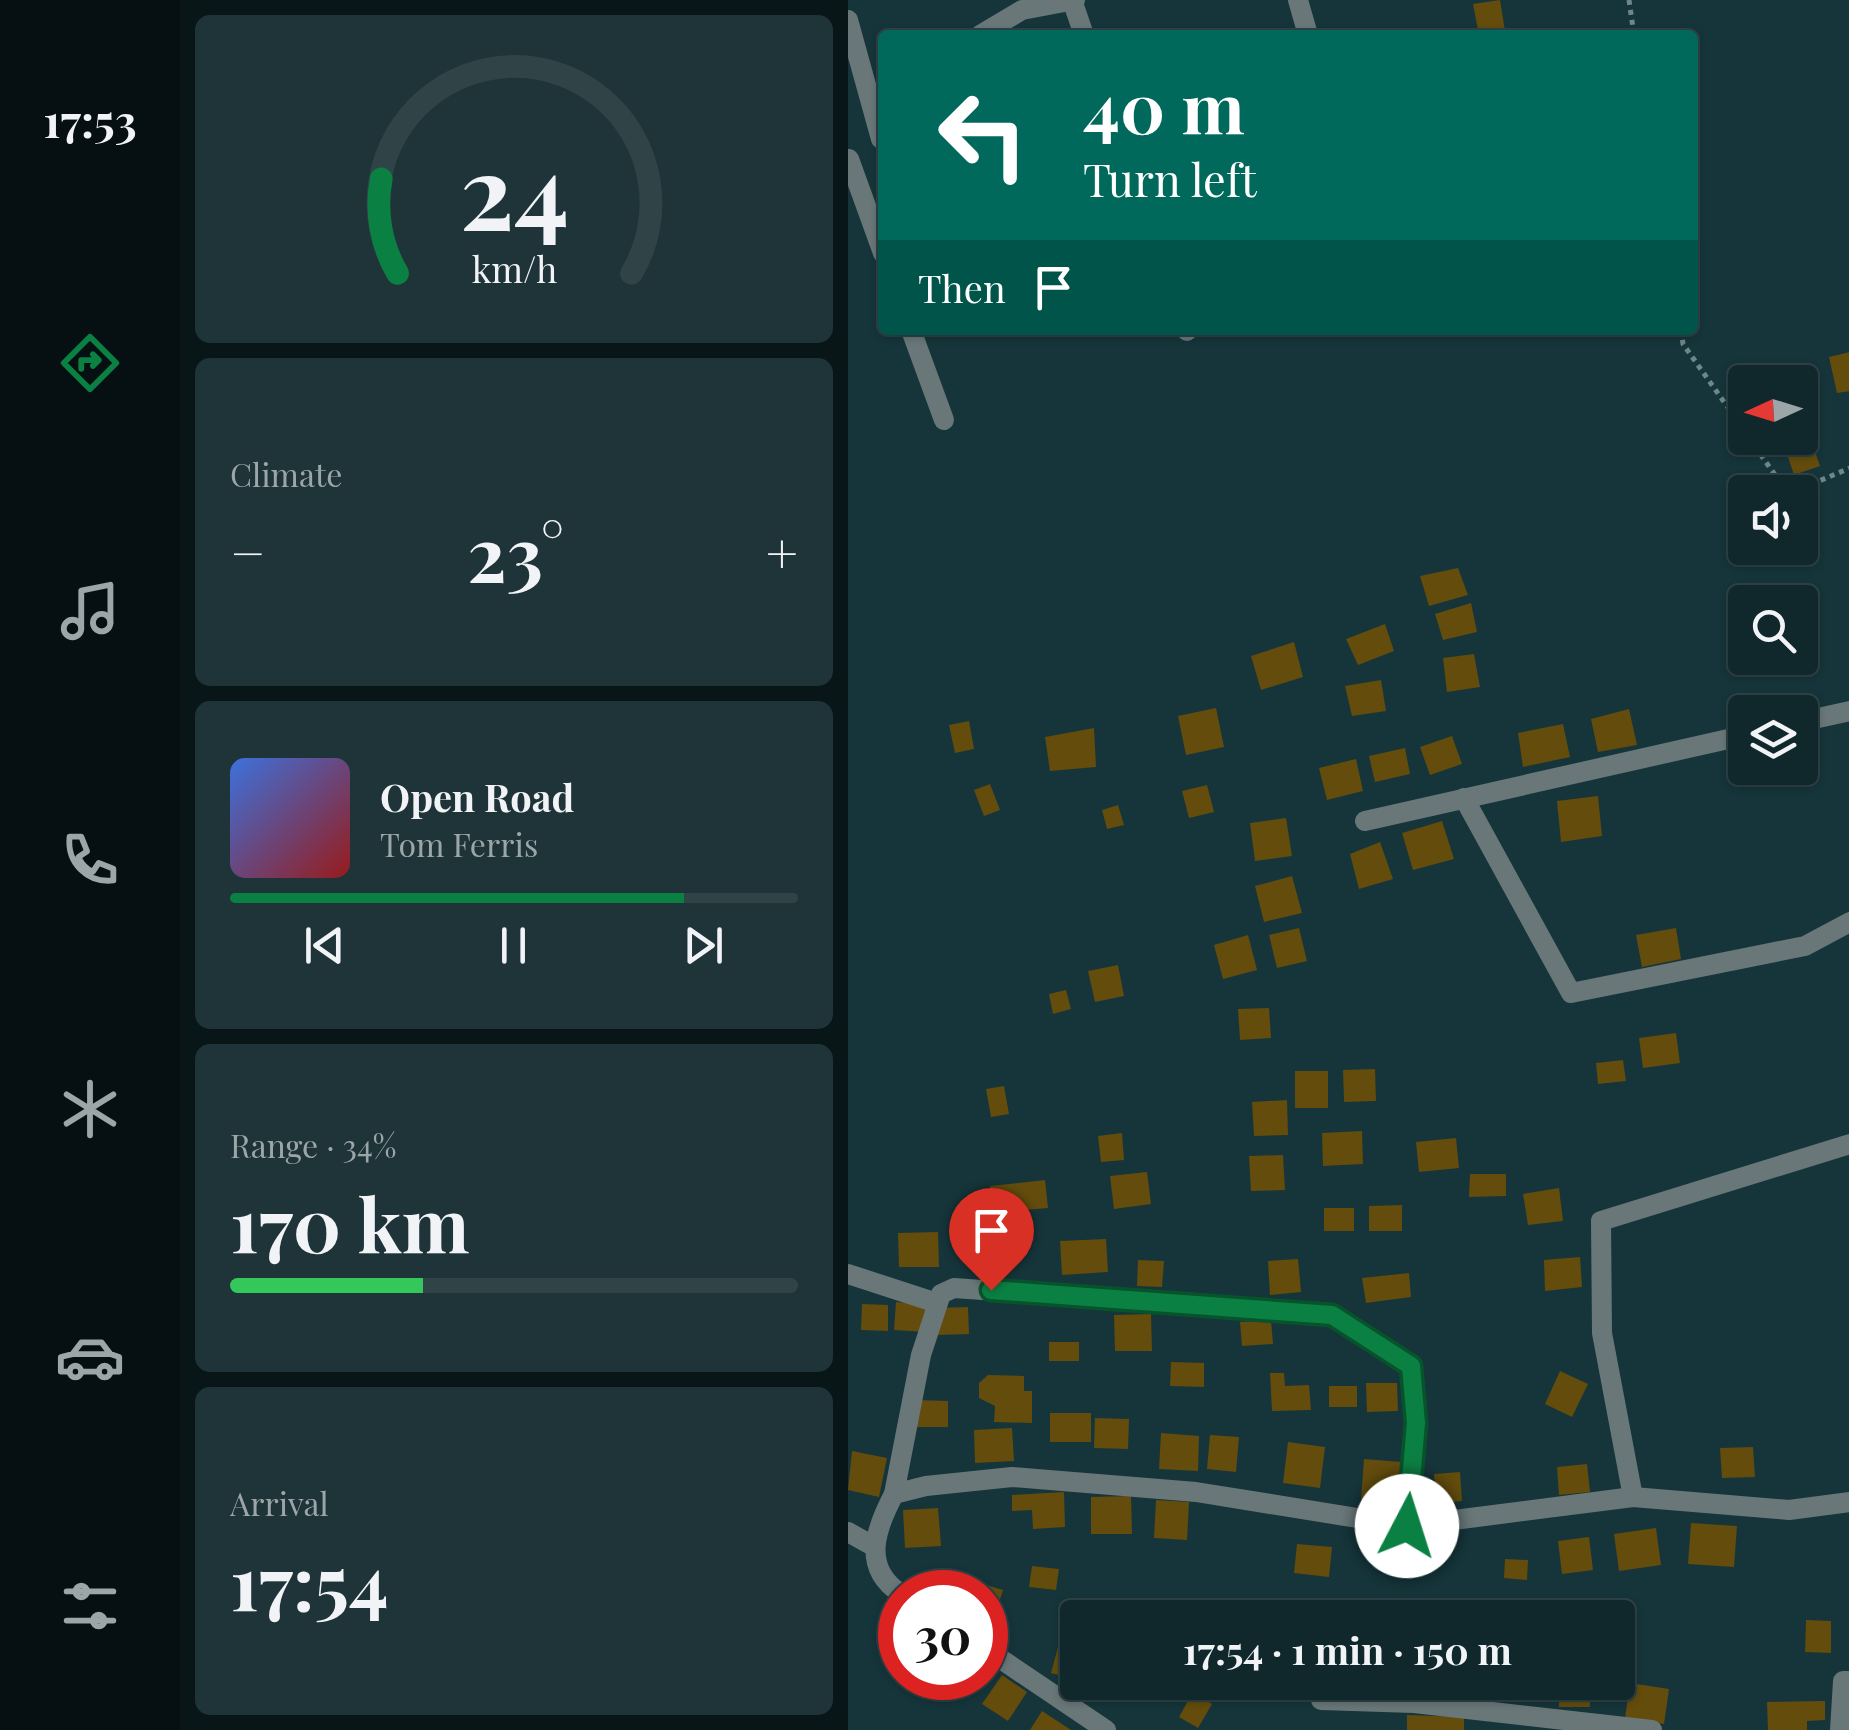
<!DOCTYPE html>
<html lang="en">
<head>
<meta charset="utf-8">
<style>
	body { margin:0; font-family:"Playfair Display",serif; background:#1e3438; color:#f1f3f6; height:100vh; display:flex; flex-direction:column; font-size:38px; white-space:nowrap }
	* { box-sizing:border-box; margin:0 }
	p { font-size:32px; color:#9ca6a9 }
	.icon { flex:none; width:55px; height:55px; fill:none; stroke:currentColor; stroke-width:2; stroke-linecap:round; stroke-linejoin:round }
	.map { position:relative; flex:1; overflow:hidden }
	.drawer { display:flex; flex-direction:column; gap:15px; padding:15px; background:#091618; width:668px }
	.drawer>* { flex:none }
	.hud { position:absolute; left:30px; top:30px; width:820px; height:305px; border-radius:10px; box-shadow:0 2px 8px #0004,0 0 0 2px #304448; background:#00695c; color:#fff; overflow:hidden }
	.needle { width:65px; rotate:266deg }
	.tools { position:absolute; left:880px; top:365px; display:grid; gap:20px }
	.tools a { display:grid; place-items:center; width:90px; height:90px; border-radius:10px; background:#10282c; box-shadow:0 2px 8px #0004,0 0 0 2px #304448; font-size:50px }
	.speed { position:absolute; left:30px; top:1570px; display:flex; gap:20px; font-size:50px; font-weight:700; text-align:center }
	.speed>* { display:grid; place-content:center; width:130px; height:130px; border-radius:50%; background:#10282c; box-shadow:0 2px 8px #0004,0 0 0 2px #304448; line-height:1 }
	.speed .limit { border:15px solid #d22; background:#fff; color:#111 }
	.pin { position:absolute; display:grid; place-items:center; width:85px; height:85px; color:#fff; margin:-102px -42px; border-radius:50% 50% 50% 0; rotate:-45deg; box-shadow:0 0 10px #0007 }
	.pin .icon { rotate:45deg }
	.me { position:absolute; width:110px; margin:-55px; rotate:5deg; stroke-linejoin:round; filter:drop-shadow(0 0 8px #0008) }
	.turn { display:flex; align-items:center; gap:35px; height:210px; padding:0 40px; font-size:45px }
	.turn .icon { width:130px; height:130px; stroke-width:2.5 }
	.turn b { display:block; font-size:70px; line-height:85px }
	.then { display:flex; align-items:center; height:95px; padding:0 40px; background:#0003; gap:20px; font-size:38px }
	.big { font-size:75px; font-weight:700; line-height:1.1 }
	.drawer .tile { flex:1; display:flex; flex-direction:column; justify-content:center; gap:15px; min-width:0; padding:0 35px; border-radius:15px; background:#1e3438 }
	.drawer .dial { align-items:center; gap:0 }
	.dial svg { height:260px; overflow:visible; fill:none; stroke:#304448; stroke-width:7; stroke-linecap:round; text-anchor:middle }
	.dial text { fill:#f1f3f6; stroke:none }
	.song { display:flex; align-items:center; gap:30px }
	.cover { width:120px; height:120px; border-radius:15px; background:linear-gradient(135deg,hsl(220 70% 55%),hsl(0 70% 35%)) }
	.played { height:10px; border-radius:5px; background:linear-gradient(90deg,#0b8043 80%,#304448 80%) }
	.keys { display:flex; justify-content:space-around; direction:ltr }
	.heat { display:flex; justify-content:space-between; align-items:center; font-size:55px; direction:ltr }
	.charge { height:15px; border-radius:8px; background:linear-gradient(90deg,#34c759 34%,#304448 0) }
	.trip { position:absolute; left:212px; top:1600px; width:575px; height:100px; border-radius:10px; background:#10282c; box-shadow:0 2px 8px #0004,0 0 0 2px #304448; font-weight:700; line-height:100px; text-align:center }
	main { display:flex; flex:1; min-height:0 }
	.tab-bar { display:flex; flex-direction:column; width:180px; justify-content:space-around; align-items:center; background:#061012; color:#9ca6a9 }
	.tab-bar .icon { width:70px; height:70px }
	.tab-bar .active { color:#0b8043 }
	.tab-bar b { font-size:45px; color:#f1f3f6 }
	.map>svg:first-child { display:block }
	.building { fill:#634c0c }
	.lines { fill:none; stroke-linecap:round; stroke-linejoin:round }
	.path { stroke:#6e878b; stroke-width:5; stroke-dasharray:5 5; stroke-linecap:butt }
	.minor { stroke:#697779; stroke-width:20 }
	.route-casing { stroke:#07532c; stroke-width:25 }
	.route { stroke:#0b8043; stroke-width:18 }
</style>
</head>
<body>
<main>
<nav class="tab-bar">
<b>17:53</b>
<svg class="icon active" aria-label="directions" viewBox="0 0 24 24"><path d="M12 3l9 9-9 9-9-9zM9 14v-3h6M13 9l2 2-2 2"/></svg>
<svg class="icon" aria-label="music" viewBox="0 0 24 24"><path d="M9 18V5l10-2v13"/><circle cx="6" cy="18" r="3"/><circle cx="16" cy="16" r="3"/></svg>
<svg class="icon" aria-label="phone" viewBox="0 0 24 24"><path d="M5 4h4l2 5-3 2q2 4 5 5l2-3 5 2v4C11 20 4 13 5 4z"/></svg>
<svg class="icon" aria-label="climate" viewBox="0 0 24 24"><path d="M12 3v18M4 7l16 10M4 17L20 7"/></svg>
<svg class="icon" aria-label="car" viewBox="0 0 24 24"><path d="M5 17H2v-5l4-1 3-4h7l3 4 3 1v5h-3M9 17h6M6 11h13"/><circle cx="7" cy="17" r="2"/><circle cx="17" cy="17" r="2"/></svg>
<svg class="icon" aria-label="filters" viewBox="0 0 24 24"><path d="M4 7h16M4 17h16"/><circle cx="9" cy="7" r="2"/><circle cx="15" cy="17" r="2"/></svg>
</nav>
<section class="drawer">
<div class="tile dial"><svg viewBox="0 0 100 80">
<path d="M14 69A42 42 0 1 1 86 69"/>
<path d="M14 69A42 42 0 0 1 9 40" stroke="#0b8043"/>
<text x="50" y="56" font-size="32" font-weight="700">24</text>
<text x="50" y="72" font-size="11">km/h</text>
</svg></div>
<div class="tile"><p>Climate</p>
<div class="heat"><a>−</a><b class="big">23°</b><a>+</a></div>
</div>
<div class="tile">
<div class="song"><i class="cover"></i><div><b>Open Road</b><p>Tom Ferris</p></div></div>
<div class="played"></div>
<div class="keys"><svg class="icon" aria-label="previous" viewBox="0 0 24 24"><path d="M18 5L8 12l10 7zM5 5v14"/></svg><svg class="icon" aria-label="pause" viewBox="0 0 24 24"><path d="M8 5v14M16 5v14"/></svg><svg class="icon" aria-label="next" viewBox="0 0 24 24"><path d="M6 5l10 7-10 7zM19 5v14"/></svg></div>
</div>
<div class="tile"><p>Range · 34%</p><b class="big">170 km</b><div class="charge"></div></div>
<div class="tile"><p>Arrival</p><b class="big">17:54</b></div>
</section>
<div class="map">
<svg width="1002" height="1730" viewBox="0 0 1002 1730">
	<rect width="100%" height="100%" fill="#15353a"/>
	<g class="building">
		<path d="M652,0l5,31 -26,4 -6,-31z"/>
		<path d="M1002,352v39l-13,2 -8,-36z"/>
		<path d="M965,446l7,20 -26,9 -7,-21z"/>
		<path d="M610,568l10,27 -39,11 -9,-30z"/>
		<path d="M623,603l6,29 -34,8 -8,-26z"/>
		<path d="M537,624l9,27 -36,14 -12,-26z"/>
		<path d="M446,642l9,35 -42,13 -10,-34z"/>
		<path d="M626,654l6,33 -33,5 -4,-34z"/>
		<path d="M533,680l5,31 -34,5 -7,-30z"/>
		<path d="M368,708l8,39 -38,8 -8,-39z"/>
		<path d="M781,709l8,36 -39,7 -7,-33z"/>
		<path d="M121,721l5,28 -19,4 -6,-28z"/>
		<path d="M715,724l7,33 -47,10 -5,-34z"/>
		<path d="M246,728l2,39 -46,4 -5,-34z"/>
		<path d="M604,736l10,28 -32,11 -10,-28z"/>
		<path d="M557,748l5,26 -35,8 -6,-26z"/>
		<path d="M508,759l7,32 -36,9 -8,-32z"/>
		<path d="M142,784l10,26 -16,6 -10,-26z"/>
		<path d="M359,785l7,27 -25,6 -7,-27z"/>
		<path d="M750,796l4,40 -41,6 -4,-41z"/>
		<path d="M270,805l6,20 -17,4 -5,-19z"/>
		<path d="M438,818l6,38 -37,5 -5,-38z"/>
		<path d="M594,821l12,38 -41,11 -11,-37z"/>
		<path d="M532,842l13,37 -34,10 -9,-35z"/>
		<path d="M444,876l10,37 -38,9 -9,-36z"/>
		<path d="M451,928l8,33 -30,7 -8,-33z"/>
		<path d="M828,928l5,31 -39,8 -6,-32z"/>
		<path d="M400,935l9,35 -34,9 -9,-34z"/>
		<path d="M270,965l6,31 -29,6 -7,-31z"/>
		<path d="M218,990l5,19 -18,5 -4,-20z"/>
		<path d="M421,1008l2,30 -31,2 -2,-31z"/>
		<path d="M828,1033l4,30 -37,5 -4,-30z"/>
		<path d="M775,1060l3,21 -28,3 -2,-21z"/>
		<path d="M527,1069l1,32 -32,1 -1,-32z"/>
		<rect x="447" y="1071" width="33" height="37"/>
		<path d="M156,1086l5,28 -18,3 -5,-28z"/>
		<path d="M439,1100l1,35 -34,1 -2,-34z"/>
		<path d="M514,1131l1,33 -40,2 -1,-33z"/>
		<path d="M274,1133l2,27 -23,2 -3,-26z"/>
		<path d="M608,1138l3,30 -40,4 -3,-30z"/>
		<path d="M435,1155l2,35 -34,1 -2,-35z"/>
		<path d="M299,1172l4,32 -37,5 -4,-33z"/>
		<path d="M622,1174h36v22l-37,1z"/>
		<path d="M197,1180l3,28 -56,5 -2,-27z"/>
		<path d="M711,1188l4,33 -35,4 -5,-31z"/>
		<path d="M554,1205v26h-33v-25z"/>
		<rect x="476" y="1208" width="30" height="23"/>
		<path d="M90,1232l1,35h-40l-1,-34z"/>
		<path d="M258,1239l2,33 -46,3 -2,-34z"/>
		<path d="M732,1257l2,30 -37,4 -1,-31z"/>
		<path d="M450,1259l3,33 -31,3 -2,-34z"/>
		<path d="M290,1260l26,1 -2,26 -25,-1z"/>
		<path d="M561,1273l2,24 -45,6 -4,-25z"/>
		<path d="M48,1302l32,2 -2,28 -32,-2z"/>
		<path d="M14,1304l26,1v26l-27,-1z"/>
		<path d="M120,1307l1,27 -31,1 -1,-27z"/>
		<path d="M303,1314l1,37h-37l-1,-36z"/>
		<path d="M423,1320l2,24 -31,2 -2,-24z"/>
		<rect x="201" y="1342" width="30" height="19"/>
		<path d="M323,1362l33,1v24l-34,-1z"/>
		<path d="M712,1371l28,13 -16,33 -27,-13z"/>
		<path d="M422,1373h14l1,13 24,-1 2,25 -39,1z"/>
		<path d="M140,1375l36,1v15h8v32l-38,-1 1,-16 -16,-8v-15z"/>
		<path d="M518,1383h31l1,28 -31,1z"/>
		<rect x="481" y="1386" width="28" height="21"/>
		<path d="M68,1400l32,1v26h-32z"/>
		<rect x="202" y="1413" width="41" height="29"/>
		<path d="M247,1418l34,1 -1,30 -34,-1z"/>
		<path d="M164,1428l2,33 -39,2 -1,-33z"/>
		<path d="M313,1433l38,3 -1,35 -39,-2z"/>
		<path d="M362,1435l29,2 -3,35 -29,-3z"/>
		<path d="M440,1442l37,5 -5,41 -37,-5z"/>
		<path d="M905,1447l2,30 -33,1 -2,-30z"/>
		<path d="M4,1451l35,7 -8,39 -31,-7z"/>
		<path d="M516,1459l37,3 -2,41 -38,-3z"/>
		<path d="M739,1464l3,28 -31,3 -2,-28z"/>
		<path d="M612,1472l2,29 -26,2 -2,-29z"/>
		<path d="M216,1492l1,35 -32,2 -1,-19 -20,1v-16z"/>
		<path d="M283,1496l1,38h-41v-37z"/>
		<path d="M308,1500l33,2 -2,38 -33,-2z"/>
		<path d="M90,1508l3,38 -36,2 -2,-38z"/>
		<path d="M843,1523l46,3 -3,41 -46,-3z"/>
		<path d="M808,1528l5,37 -42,6 -5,-37z"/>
		<path d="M741,1537l4,33 -31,4 -4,-33z"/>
		<path d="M449,1544l35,3 -3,30 -35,-4z"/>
		<path d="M657,1559l23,1 -1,20 -23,-2z"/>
		<path d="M184,1566l27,3 -3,21 -27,-3z"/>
		<path d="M125,1581l30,9 -9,28 -8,-2v-24h-17z"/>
		<path d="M383,1598l35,1v19h-36z"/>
		<path d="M958,1620l25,1v32l-26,-1z"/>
		<path d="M33,1631l19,1v31l-18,-1z"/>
		<path d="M210,1647l20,5v28l-27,-7z"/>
		<path d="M154,1675l25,17 -19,29 -26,-17z"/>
		<path d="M75,1678h42l-7,15z"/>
		<path d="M530,1682h40l-1,17 -40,-2z"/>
		<rect x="711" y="1682" width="31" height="25"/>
		<path d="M782,1683l39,6 -5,35 -39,-6z"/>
		<path d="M345,1692l19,12 -14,24 -19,-11z"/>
		<path d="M977,1701v19l-18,1v9h-39l-1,-28z"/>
		<path d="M194,1711l29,19h-41z"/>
		<path d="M559,1715l57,2v13h-57z"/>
	</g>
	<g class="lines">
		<g class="path">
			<path d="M781,0l5,35"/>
			<path d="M833,330l2,14 63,89"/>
			<path d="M901,438l38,54"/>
			<path d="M945,492l57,-24"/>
		</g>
		<g class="minor">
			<path d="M224,0l12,35"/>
			<path d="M450,0l10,35"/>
			<path d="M0,20l33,119"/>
			<path d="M132,35l42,-25 53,-10"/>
			<path d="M1,159l34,94"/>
			<path d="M63,330l33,90"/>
			<path d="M339,330v1"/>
			<path d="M952,722l50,-11"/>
			<path d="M616,798l107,195 234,-47 45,-24"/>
			<path d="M517,821l381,-86"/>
			<path d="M0,1274l89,29"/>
			<path d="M46,1494l27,-139 20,-61 13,-6 378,27 79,51 5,57 -9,103"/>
			<path d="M785,1497l-31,-164 -1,-112 249,-77"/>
			<path d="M0,1532l25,14"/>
			<path d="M52,1593c-39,-26 -24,-65 -6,-99l32,-8 86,-9 184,15 211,34 226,-29 156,13 61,-8"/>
			<path d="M138,1649l120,81"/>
			<path d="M473,1700l93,3 238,27"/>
			<path d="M992,1730l3,-49h7"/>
		</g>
	</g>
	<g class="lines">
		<g class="route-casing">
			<path id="route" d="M143,1290l341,25 79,51 5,57 -9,103"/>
		</g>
		<use href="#route" class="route"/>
	</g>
</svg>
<div class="tools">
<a><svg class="needle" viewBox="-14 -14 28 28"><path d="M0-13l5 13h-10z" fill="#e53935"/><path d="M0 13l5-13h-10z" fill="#9ca6a9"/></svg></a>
<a><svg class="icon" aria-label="sound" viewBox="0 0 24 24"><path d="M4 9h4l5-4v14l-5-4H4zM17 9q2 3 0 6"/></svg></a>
<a><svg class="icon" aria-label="search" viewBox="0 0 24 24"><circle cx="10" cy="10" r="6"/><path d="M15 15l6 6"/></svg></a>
<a><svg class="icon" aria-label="layers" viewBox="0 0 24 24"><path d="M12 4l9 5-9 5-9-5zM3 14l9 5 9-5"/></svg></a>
</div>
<div class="speed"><div class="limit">30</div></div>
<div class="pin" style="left:143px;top:1290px;background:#d93025"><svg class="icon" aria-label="arrive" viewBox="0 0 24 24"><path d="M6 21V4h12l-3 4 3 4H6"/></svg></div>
<svg class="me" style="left:559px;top:1526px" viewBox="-20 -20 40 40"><circle r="19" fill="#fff"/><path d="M0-13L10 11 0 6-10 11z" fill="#0b8043"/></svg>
<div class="trip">17:54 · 1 min · 150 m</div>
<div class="hud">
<div class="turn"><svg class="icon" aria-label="left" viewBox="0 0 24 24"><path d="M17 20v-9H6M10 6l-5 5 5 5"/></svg><div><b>40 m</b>Turn left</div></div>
<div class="then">Then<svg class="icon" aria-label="arrive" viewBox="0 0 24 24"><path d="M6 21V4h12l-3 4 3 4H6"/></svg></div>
</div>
</div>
</main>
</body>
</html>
